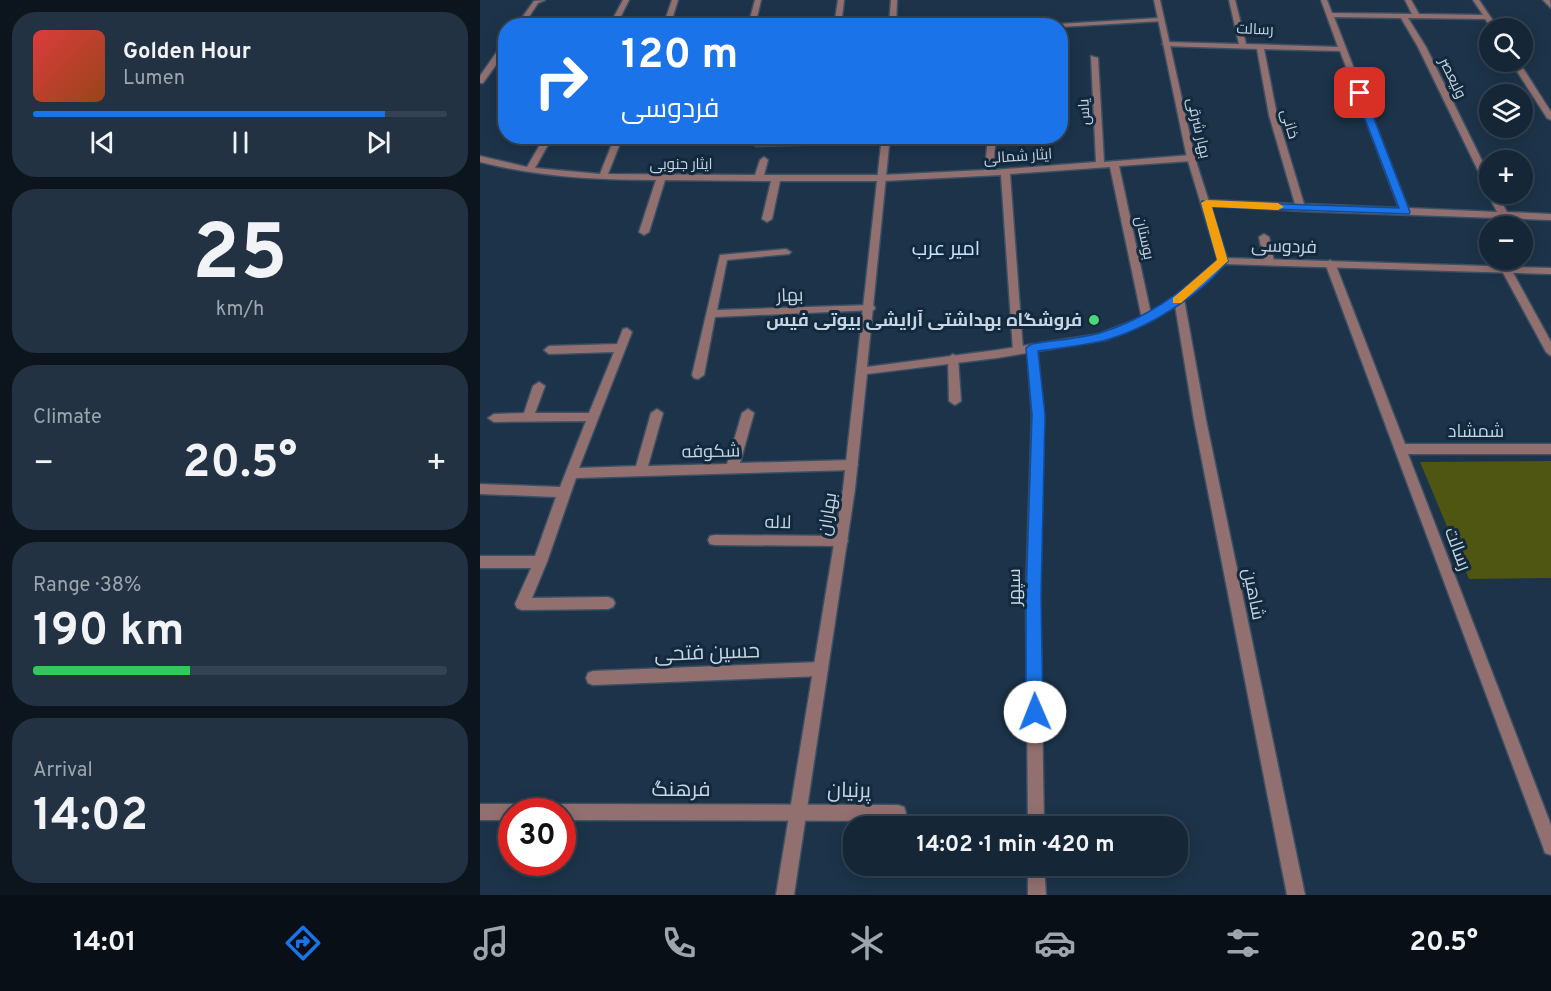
<!DOCTYPE html>
<html lang="en">
<head>
<meta charset="utf-8">
<style>
	body { margin:0; font-family:Overpass,Cairo,sans-serif; background:#223242; color:#f1f3f6; height:100vh; display:flex; flex-direction:column; font-size:22px; white-space:nowrap }
	* { box-sizing:border-box; margin:0 }
	p { font-size:20px; color:#9da5ad }
	.icon { flex:none; width:33px; height:33px; fill:none; stroke:currentColor; stroke-width:2; stroke-linecap:round; stroke-linejoin:round }
	.map { position:relative; flex:1; overflow:hidden }
	.drawer { display:flex; flex-direction:column; gap:12px; padding:12px; background:#0c151e; width:480px }
	.drawer>* { flex:none }
	.banner { position:absolute; left:18px; top:18px; width:570px; height:126px; border-radius:24px; box-shadow:0 3px 15px #0003,0 0 0 2px #344352; background:#1a73e8; color:#fff; overflow:hidden }
	.fabs { position:absolute; left:999px; top:18px; display:grid; gap:12px }
	.fabs a { display:grid; place-items:center; width:54px; height:54px; border-radius:50%; background:#152637; box-shadow:0 3px 15px #0003,0 0 0 2px #344352; font-size:30px }
	.speed { position:absolute; left:18px; top:798px; display:flex; gap:12px; font-size:30px; font-weight:700; text-align:center }
	.speed>* { display:grid; place-content:center; width:78px; height:78px; border-radius:50%; background:#152637; box-shadow:0 3px 15px #0003,0 0 0 2px #344352; line-height:1 }
	.speed .limit { border:9px solid #d22; background:#fff; color:#111 }
	.pin { position:absolute; display:grid; place-items:center; width:51px; height:51px; color:#fff; margin:-26px; border-radius:12px; box-shadow:0 3px 9px #0006 }
	.me { position:absolute; width:66px; margin:-33px; rotate:359deg; stroke-linejoin:round; filter:drop-shadow(0 0 4px #0008) }
	.turn { display:flex; align-items:center; gap:21px; height:126px; padding:0 24px; font-size:27px }
	.turn .icon { width:78px; height:78px; stroke-width:2.5 }
	.turn b { display:block; font-size:42px; line-height:51px }
	.big { font-size:45px; font-weight:700; line-height:1.1 }
	.drawer .card { flex:1; display:flex; flex-direction:column; justify-content:center; gap:9px; min-width:0; padding:0 21px; border-radius:24px; background:#223242 }
	.drawer .dial { align-items:center; gap:0 }
	.dial b { font-size:78px; line-height:1 }
	.song { display:flex; align-items:center; gap:18px }
	.cover { width:72px; height:72px; border-radius:9px; background:linear-gradient(135deg,hsl(0 70% 55%),hsl(20 70% 35%)) }
	.played { height:6px; border-radius:3px; background:linear-gradient(90deg,#1a73e8 85%,#344352 85%) }
	.keys { display:flex; justify-content:space-around; direction:ltr }
	.heat { display:flex; justify-content:space-between; align-items:center; font-size:33px; direction:ltr }
	.charge { height:9px; border-radius:4px; background:linear-gradient(90deg,#34c759 38%,#344352 0) }
	.trip { position:absolute; left:363px; top:816px; width:345px; height:60px; border-radius:24px; background:#152637; box-shadow:0 3px 15px #0003,0 0 0 2px #344352; font-weight:700; line-height:60px; text-align:center }
	.tab-bar { display:flex; height:96px; justify-content:space-around; align-items:center; background:#080f16; color:#9da5ad }
	.tab-bar .icon { width:42px; height:42px }
	.tab-bar .on { color:#1a73e8 }
	.tab-bar b { font-size:27px; color:#f1f3f6 }
	main { display:flex; flex:1; min-height:0 }
	.map>svg:first-child { display:block }
	.green { fill:#4e5611 }
	.lines { fill:none; stroke-linecap:round; stroke-linejoin:round }
	.minor-casing { stroke:#3b5065; stroke-width:3 }
	.tertiary-casing { stroke:#3b5065; stroke-width:3 }
	.minor { fill:#92706f; fill-rule:evenodd }
	.tertiary { fill:#92706f; fill-rule:evenodd }
	.route { fill:#1a73e8; stroke:#114b97; stroke-width:1.5 }
	.slow { fill:#f59e0b }
	.poi-dot { fill:#4cd677; stroke:#12293e; stroke-width:2 }
	.labels { text-anchor:middle; stroke-width:6; stroke-linejoin:round; paint-order:stroke }
	.far-street-label { font-size:15px; fill:#c7d5e3; stroke:#12293e }
	.street-label { font-size:18px; fill:#c7d5e3; stroke:#12293e }
	.poi-label { font-size:18px; font-weight:bold; fill:#c7d5e3; stroke:#12293e; text-anchor:end }
	.neighbourhood-label { font-size:20px; fill:#c5e2ff; stroke:#12293e }
	.near-street-label { font-size:21px; fill:#c7d5e3; stroke:#12293e }
</style>
</head>
<body>
<main>
<section class="drawer">
<div class="card">
<div class="song"><i class="cover"></i><div><b>Golden Hour</b><p>Lumen</p></div></div>
<div class="played"></div>
<div class="keys"><svg class="icon" aria-label="previous" viewBox="0 0 24 24"><path d="M18 5L8 12l10 7zM5 5v14"/></svg><svg class="icon" aria-label="pause" viewBox="0 0 24 24"><path d="M8 5v14M16 5v14"/></svg><svg class="icon" aria-label="next" viewBox="0 0 24 24"><path d="M6 5l10 7-10 7zM19 5v14"/></svg></div>
</div>
<div class="card dial"><b>25</b><p>km/h</p></div>
<div class="card"><p>Climate</p>
<div class="heat"><a>−</a><b class="big">20.5°</b><a>+</a></div>
</div>
<div class="card"><p>Range · 38%</p><b class="big">190 km</b><div class="charge"></div></div>
<div class="card"><p>Arrival</p><b class="big">14:02</b></div>
</section>
<div class="map">
<svg width="1071" height="895" viewBox="0 0 1071 895">
	<rect width="100%" height="100%" fill="#1c3349"/>
	<path class="green" d="M1071,461v117l-82,1 -49,-117z"/>
	<g class="lines">
		<g class="minor-casing">
			<g id="minor">
				<path d="M65,0l-7,3 -15,23h-7l18,-25z"/>
				<path d="M143,0h6l-13,26h-7z"/>
				<path d="M192,0h6l-8,26h-7z"/>
				<path d="M275,0h6l-6,26h-7z"/>
				<path d="M358,0h6l-3,26h-7z"/>
				<path d="M749,0h6l11,44 92,3 -17,-47h6l5,13 80,1 -7,-14h6l8,14 64,1 -10,-15h6l19,28h-6l-7,-9 -77,-1 18,29 64,130v13l-4,-3 -68,-140 -17,-29 -67,-1 74,191 89,4 -9,-18 2,-1 7,1 10,18 44,2v6l-250,-9 -98,-6 -2,-2 5,-3 89,4 -26,-89 -12,-66 -91,-3 -4,-2 4,-2 73,2zM784,49l76,2 59,157 -95,-4 -27,-89z"/>
				<path d="M1063,0h7l1,8z"/>
				<path d="M680,18l2,1v2l-102,6 -35,-1z"/>
				<path d="M412,23l3,3h-31l3,-2z"/>
				<path d="M23,43h3v8l-23,32h-3v-7z"/>
				<path d="M580,43l4,2 1,6h-5z"/>
				<path d="M611,56l7,2 6,104 87,-7 4,3 -4,3 -72,5 33,153 -5,3 -5,-3 -32,-152 -100,7 13,176 -5,4 -5,-4 -12,-175 -118,6h-103l-8,38 -5,3 -5,-3 9,-38 -106,-1 -16,52 -5,3 -5,-3 17,-52c-60,0 -118,-3 -176,-18v-6l47,11 18,-31h8l-18,32 65,6 15,-38h8l-15,38 147,1 5,-15 4,-3 4,3 -4,15h119l102,-5 3,-34h8l-3,34 103,-8z"/>
				<path d="M1031,62h8l32,50v8l-4,-2z"/>
				<path d="M406,137l3,1v4l-133,4 -4,-3 4,-3z"/>
				<path d="M784,234l5,3 5,24 -5,3 -5,-3 -5,-24z"/>
				<path d="M306,249l5,3 -2,2 -62,6 -10,50 153,-5 4,1 1,2 -1,2 -159,7 -11,58 -6,4 -4,-1 -2,-3 28,-120z"/>
				<path d="M850,260l5,3 70,181h146v10h-143l143,371v30l-6,-2 -2,-6 -218,-584z"/>
				<path d="M1026,266l5,3 40,73v14l-5,-4 -45,-83z"/>
				<path d="M699,296l5,3 22,121 99,475h-18l-93,-475 -20,-121z"/>
				<path d="M147,328l5,4 -53,136 57,-2 15,-53 6,-4 6,4 -15,53 79,-2 15,-51 6,-4 6,4 -14,50 112,-3 4,2 2,3 -2,3 -4,2 -276,8 -29,84 -15,36 76,-1 5,2 2,4 -2,4 -5,2 -86,1 -5,-2 -2,-4 16,-36h-51v-12h55l21,-59 -76,-3v-10l80,3 26,-66 -92,1 -6,-4 6,-4 30,-1 9,-27 6,-4 6,4 -10,27h54l25,-61 -65,2 -5,-4 5,-4 68,-2 6,-15z"/>
				<path d="M552,344l5,4 7,67 -4,182 4,229h-16l-2,-229 6,-182 -5,-67z"/>
				<path d="M473,354l5,4 3,43 -6,4 -6,-4 -1,-43z"/>
				<path d="M235,535l126,1 5,1 2,4 -2,4 -5,1 -126,-1 -5,-1 -2,-4 2,-4z"/>
				<path d="M341,662l5,2 2,5 -2,5 -5,2 -228,9 -5,-2 -2,-5 2,-5 5,-2z"/>
				<path d="M0,804h32l6,2 2,6h-8v8h-32z"/>
				<path d="M82,804l336,1 6,2 2,6 -2,6 -6,2 -336,-1v-8h-8l2,-6z"/>
				<path d="M548,866h16l2,29h-18z"/>
			</g>
		</g>
		<g class="tertiary-casing">
			<g id="tertiary">
				<path d="M411,0h6l-1,26h-7z"/>
				<path d="M674,0h6l35,158 32,100 324,10v6l-326,-10 -42,37 -32,20 -46,19 -108,18 -130,16 -12,115 -61,406h-18l67,-406 39,-353h8l-23,231 130,-17 102,-16 44,-17 32,-20 43,-37 -31,-102z"/>
			</g>
		</g>
		<use href="#minor" class="minor"/>
		<use href="#tertiary" class="tertiary"/>
	</g>
	<path class="route" d="M876,91l8,2 46,119 -1,2 -197,-7 16,54c-28,35 -82,69 -126,80 -21,5 -43,7 -64,10l7,64 -4,182 2,115 -2,6 -6,2 -6,-2 -3,-6v-115l6,-182 -6,-67 6,-4c22,-4 47,-5 68,-11 46,-14 82,-41 117,-73l-16,-57 1,-2 197,7 -44,-115z"/>
	<path class="slow" d="M726,200l72,3 6,4 -6,3 -66,-3 16,54 -47,42h-8v-5l44,-38 -16,-57z"/>
	<circle class="poi-dot" cx="614" cy="320" r="6"/>
	<g class="labels">
		<g class="far-street-label">
			<text transform="translate(775 29) rotate(2)" y="5">رسالت</text>
			<text transform="translate(973 78) rotate(64)" y="5">ولیعصر</text>
			<text transform="translate(604 112) rotate(-93)" y="5">یاس</text>
			<text transform="translate(810 124) rotate(74)" y="5">خانی</text>
			<text transform="translate(719 128) rotate(77)" y="5">بهار شرقی</text>
			<text transform="translate(538 156) rotate(-4)" y="5">ایثار شمالی</text>
			<text x="201" y="169">ایثار جنوبی</text>
			<text transform="translate(665 238) rotate(78)" y="5">بوستان</text>
		</g>
		<g class="street-label">
			<text transform="translate(804 246) rotate(2)" y="6">فردوسی</text>
			<text transform="translate(310 295) rotate(-2)" y="6">بهار</text>
			<text x="996" y="437">شمشاد</text>
			<text transform="translate(231 451) rotate(-1)" y="6">شکوفه</text>
			<text transform="translate(347 514) rotate(-81)" y="6">بهاران</text>
			<text transform="translate(298 522) rotate(1)" y="6">لاله</text>
			<text transform="translate(978 549) rotate(69)" y="6">رسالت</text>
			<text transform="translate(534 587) rotate(-90)" y="6">سپهر</text>
			<text transform="translate(774 594) rotate(79)" y="6">شاهین</text>
		</g>
		<g class="poi-label">
			<text x="602" y="326">فروشگاه بهداشتی آرایشی بیوتی فیس</text>
		</g>
		<g class="neighbourhood-label">
			<text x="466" y="255">امیر عرب</text>
		</g>
		<g class="near-street-label">
			<text transform="translate(227 652) rotate(-2)" y="7">حسین فتحی</text>
			<text x="201" y="796">فرهنگ</text>
			<text transform="translate(369 790) rotate(1)" y="7">پرنیان</text>
		</g>
	</g>
</svg>
<div class="fabs">
<a><svg class="icon" aria-label="search" viewBox="0 0 24 24"><circle cx="10" cy="10" r="6"/><path d="M15 15l6 6"/></svg></a>
<a><svg class="icon" aria-label="layers" viewBox="0 0 24 24"><path d="M12 4l9 5-9 5-9-5zM3 14l9 5 9-5"/></svg></a>
<a>+</a>
<a>−</a>
</div>
<div class="speed"><div class="limit">30</div></div>
<div class="pin" style="left:880px;top:93px;background:#d93025"><svg class="icon" aria-label="arrive" viewBox="0 0 24 24"><path d="M6 21V4h12l-3 4 3 4H6"/></svg></div>
<svg class="me" style="left:555px;top:712px" viewBox="-20 -20 40 40"><circle r="19" fill="#fff"/><path d="M0-13L10 11 0 6-10 11z" fill="#1a73e8"/></svg>
<div class="trip">14:02 · 1 min · 420 m</div>
<div class="banner">
<div class="turn"><svg class="icon" aria-label="right" viewBox="0 0 24 24"><path d="M7 20v-9h11M14 6l5 5-5 5"/></svg><div><b>120 m</b>فردوسی</div></div>
</div>
</div>
</main>
<nav class="tab-bar">
<b>14:01</b>
<svg class="icon on" aria-label="directions" viewBox="0 0 24 24"><path d="M12 3l9 9-9 9-9-9zM9 14v-3h6M13 9l2 2-2 2"/></svg>
<svg class="icon" aria-label="music" viewBox="0 0 24 24"><path d="M9 18V5l10-2v13"/><circle cx="6" cy="18" r="3"/><circle cx="16" cy="16" r="3"/></svg>
<svg class="icon" aria-label="phone" viewBox="0 0 24 24"><path d="M5 4h4l2 5-3 2q2 4 5 5l2-3 5 2v4C11 20 4 13 5 4z"/></svg>
<svg class="icon" aria-label="climate" viewBox="0 0 24 24"><path d="M12 3v18M4 7l16 10M4 17L20 7"/></svg>
<svg class="icon" aria-label="car" viewBox="0 0 24 24"><path d="M5 17H2v-5l4-1 3-4h7l3 4 3 1v5h-3M9 17h6M6 11h13"/><circle cx="7" cy="17" r="2"/><circle cx="17" cy="17" r="2"/></svg>
<svg class="icon" aria-label="filters" viewBox="0 0 24 24"><path d="M4 7h16M4 17h16"/><circle cx="9" cy="7" r="2"/><circle cx="15" cy="17" r="2"/></svg>
<b>20.5°</b>
</nav>
</body>
</html>
